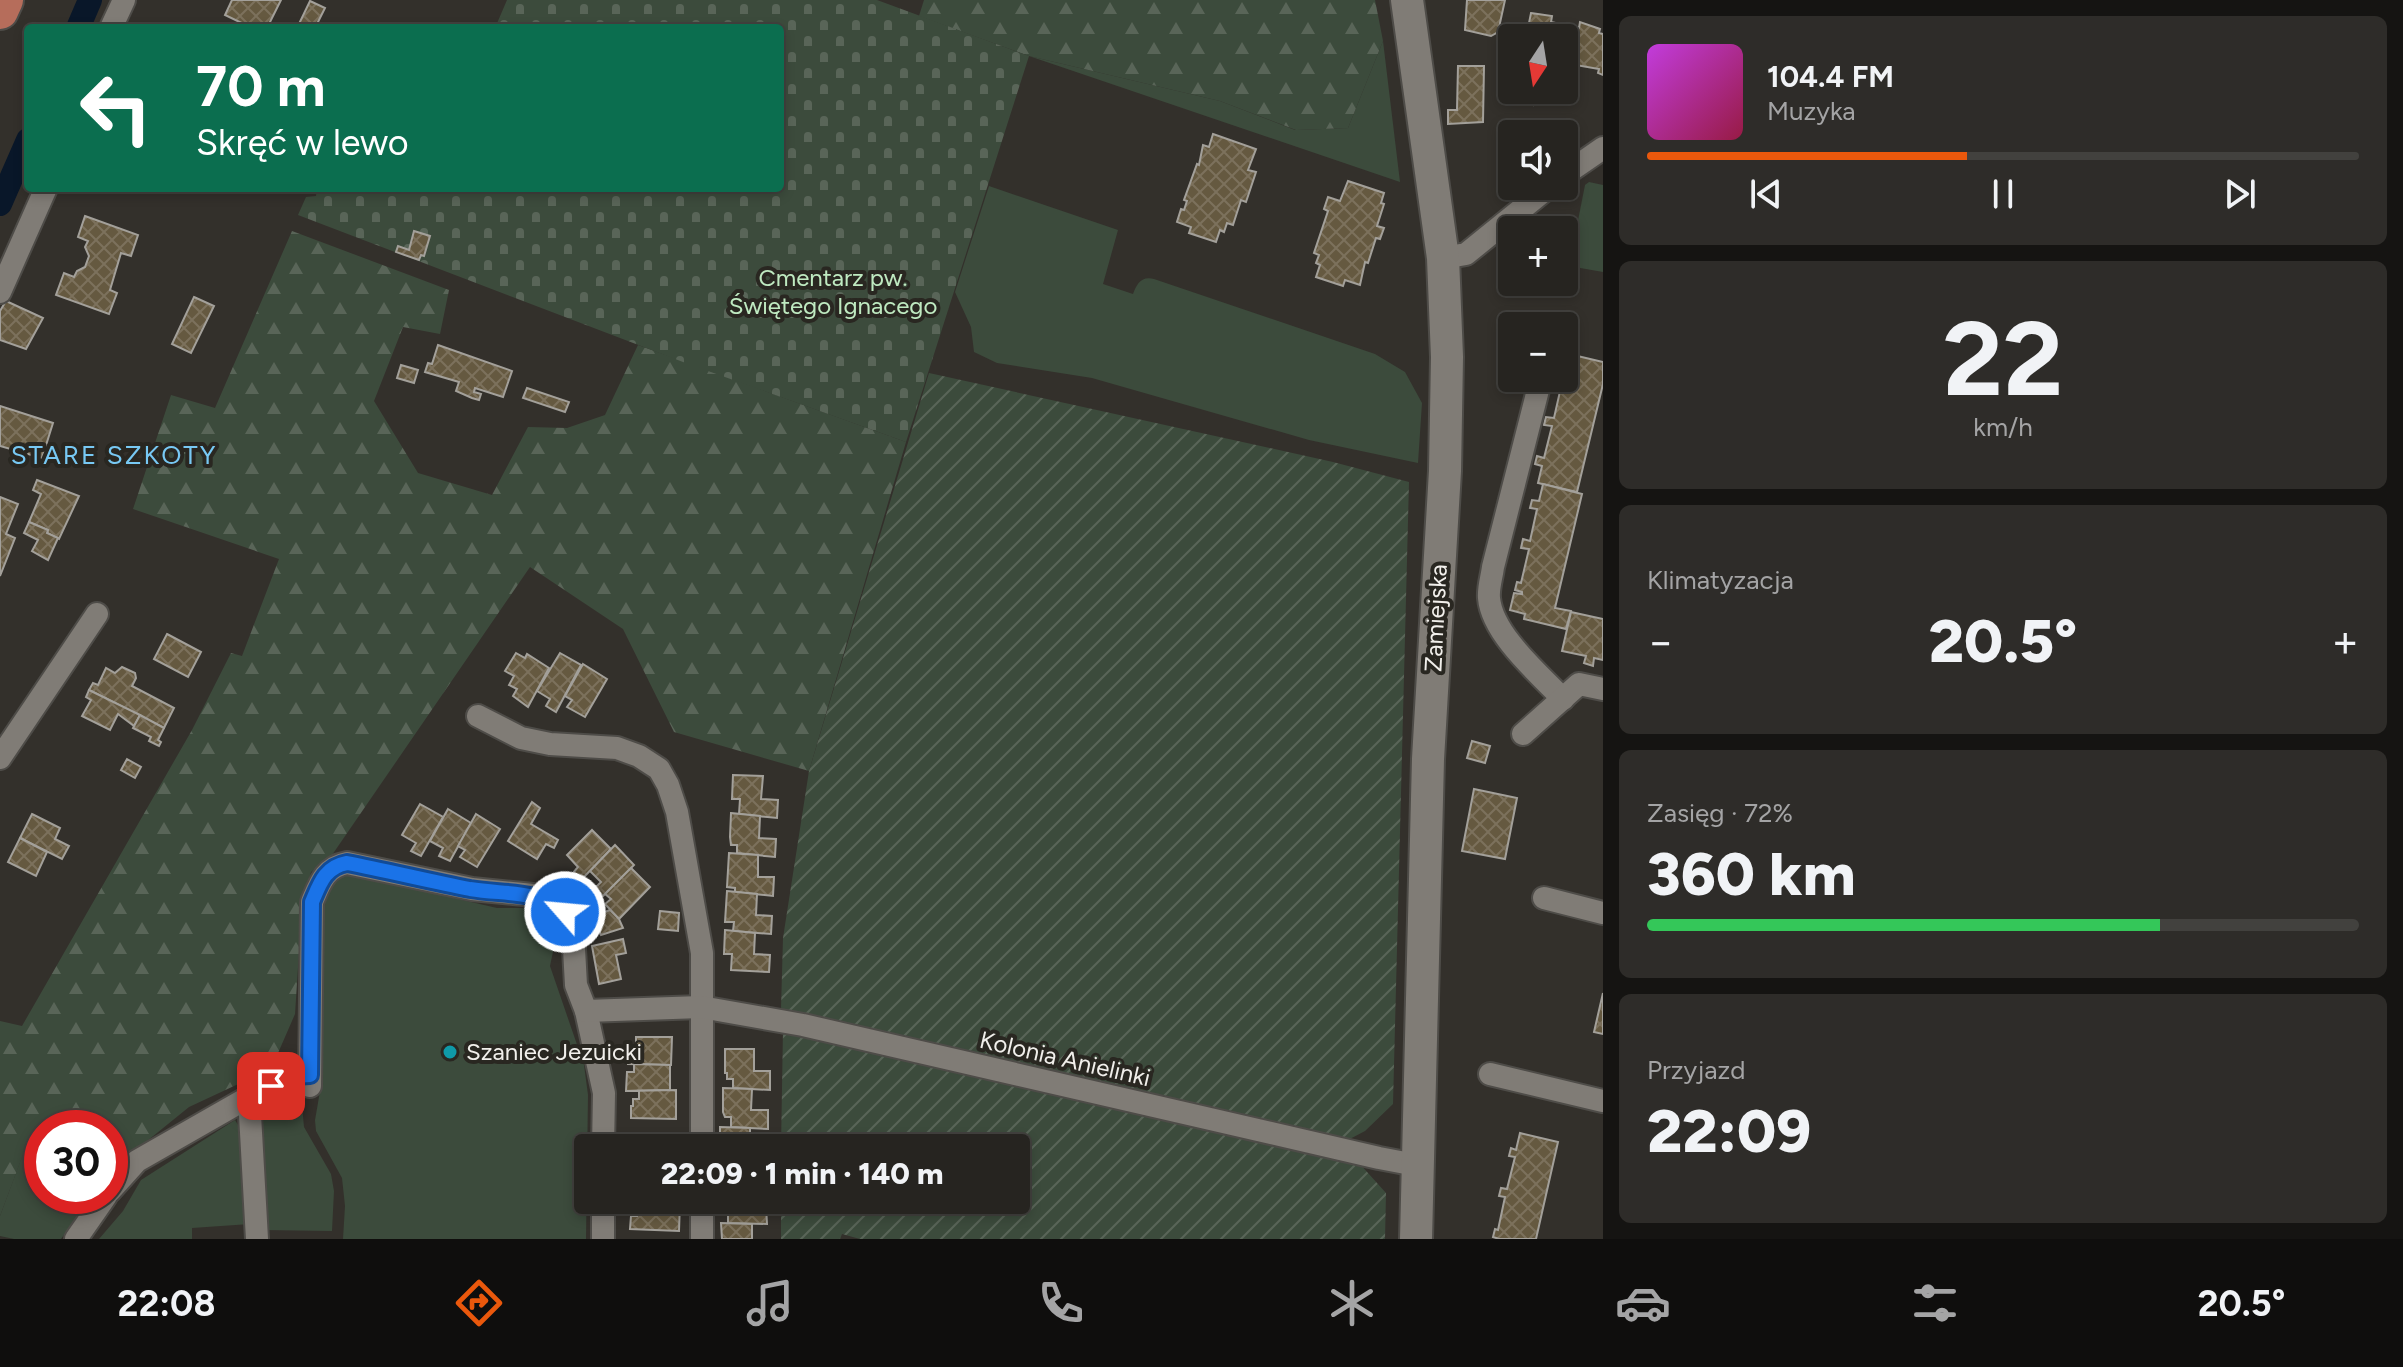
<!DOCTYPE html>
<html lang="pl">
<head>
<meta charset="utf-8">
<style>
	body { margin:0; font-family:Figtree,sans-serif; background:#2e2c29; color:#f1f3f6; height:100vh; display:flex; flex-direction:column; font-size:30px; white-space:nowrap }
	* { box-sizing:border-box; margin:0 }
	p { font-size:26px; color:#a4a4a5 }
	.icon { flex:none; width:44px; height:44px; fill:none; stroke:currentColor; stroke-width:2; stroke-linecap:round; stroke-linejoin:round }
	.map { position:relative; flex:1; overflow:hidden }
	.panel { display:flex; flex-direction:column; gap:16px; padding:16px; background:#151412; width:800px }
	.panel>* { flex:none }
	.hud { position:absolute; left:24px; top:24px; width:760px; height:168px; border-radius:8px; box-shadow:0 4px 12px #0003,0 0 0 2px #42413e; background:#0b6e4f; color:#fff; overflow:hidden }
	.needle { width:52px; rotate:192deg }
	.buttons { position:absolute; left:1498px; top:24px; display:grid; gap:16px }
	.buttons a { display:grid; place-items:center; width:80px; height:80px; border-radius:8px; background:#262420; box-shadow:0 4px 12px #0003,0 0 0 2px #42413e; font-size:40px }
	.speed { position:absolute; left:24px; top:1110px; display:flex; gap:16px; font-size:40px; font-weight:700; text-align:center }
	.speed>* { display:grid; place-content:center; width:104px; height:104px; border-radius:50%; background:#262420; box-shadow:0 4px 12px #0003,0 0 0 2px #42413e; line-height:1 }
	.speed .limit { border:12px solid #d22; background:#fff; color:#111 }
	.pin { position:absolute; display:grid; place-items:center; width:68px; height:68px; color:#fff; margin:-34px; border-radius:16px; box-shadow:0 4px 12px #0006 }
	.me { position:absolute; width:88px; margin:-44px; rotate:297deg; stroke-linejoin:round; filter:drop-shadow(0 0 6px #0008) }
	.turn { display:flex; align-items:center; gap:28px; height:168px; padding:0 40px; font-size:36px }
	.turn .icon { width:104px; height:104px; stroke-width:2.5 }
	.turn b { display:block; font-size:56px; line-height:68px }
	.big { font-size:60px; font-weight:800; line-height:1.1 }
	.panel .widget { flex:1; display:flex; flex-direction:column; justify-content:center; gap:12px; min-width:0; padding:0 28px; border-radius:12px; background:#2e2c29 }
	.panel .dial { align-items:center; gap:0 }
	.dial b { font-size:104px; line-height:1 }
	.song { display:flex; align-items:center; gap:24px }
	.cover { width:96px; height:96px; border-radius:12px; background:linear-gradient(135deg,hsl(290 70% 55%),hsl(340 70% 35%)) }
	.played { height:8px; border-radius:4px; background:linear-gradient(90deg,#ea580c 45%,#42413e 45%) }
	.keys { display:flex; justify-content:space-around; direction:ltr }
	.heat { display:flex; justify-content:space-between; align-items:center; font-size:44px; direction:ltr }
	.charge { height:12px; border-radius:6px; background:linear-gradient(90deg,#34c759 72%,#42413e 0) }
	.trip { position:absolute; left:574px; top:1134px; width:456px; height:80px; border-radius:8px; background:#262420; box-shadow:0 4px 12px #0003,0 0 0 2px #42413e; font-weight:800; line-height:80px; text-align:center }
	.tab-bar { display:flex; height:128px; justify-content:space-around; align-items:center; background:#0f0e0d; color:#a4a4a5 }
	.tab-bar .icon { width:56px; height:56px }
	.tab-bar .on { color:#ea580c }
	.tab-bar b { font-size:36px; color:#f1f3f6 }
	main { display:flex; flex:1; min-height:0 }
	.map>svg:first-child { display:block }
	.grass { fill:#3c4b3c }
	.forest { fill:url(#forest-firs) }
	.cemetery { fill:url(#cemetery-stones) }
	.garden { fill:url(#garden-furrows) }
	.lines { fill:none; stroke-linecap:round; stroke-linejoin:round }
	.canal { stroke:#091729; stroke-width:24 }
	.building { fill:url(#building-cross-hatch); stroke:#a3a09a; stroke-width:2 }
	.street-casing { stroke:#4e4c48; stroke-width:26 }
	.secondary-casing { stroke:#4e4c48; stroke-width:36 }
	.primary-casing { stroke:#4e4c48; stroke-width:40 }
	.street { stroke:#807c76; stroke-width:22 }
	.secondary { stroke:#807c76; stroke-width:32 }
	.primary { stroke:#b66d5b; stroke-width:36 }
	.route-casing { stroke:#114b97; stroke-width:20 }
	.route { stroke:#1a73e8; stroke-width:14 }
	.culture-dot { fill:#0f9aa8; stroke:#292721; stroke-width:3 }
	.labels { text-anchor:middle; stroke-width:8; stroke-linejoin:round; paint-order:stroke }
	.park-label { font-size:24px; fill:#bfeac1; stroke:#292721 }
	.street-label { font-size:24px; fill:#f1efeb; stroke:#292721 }
	.poi-label { font-size:24px; fill:#f1efeb; stroke:#292721; text-anchor:start }
	.neighbourhood-label { font-size:26px; letter-spacing:2px; fill:#78c9f4; stroke:#292721 }
</style>
</head>
<body>
<main>
<div class="map">
<svg width="1603" height="1239" viewBox="0 0 1603 1239">
	<defs>
		<pattern id="forest-firs" width="22" height="20" patternUnits="userSpaceOnUse" patternTransform="scale(2)"><rect width="22" height="20" fill="#3c4b3c"/><path d="M5 1l3.5 6h-7zM16 11l3.5 6h-7z" fill="#596558"/></pattern>
		<pattern id="cemetery-stones" width="16" height="16" patternUnits="userSpaceOnUse" patternTransform="scale(2)"><rect width="16" height="16" fill="#3c4b3c"/><path d="M2 7V4a2 2 0 0 1 4 0v3zM10 15v-3a2 2 0 0 1 4 0v3z" fill="#596558"/></pattern>
		<pattern id="garden-furrows" width="10" height="10" patternUnits="userSpaceOnUse" patternTransform="scale(2)"><rect width="10" height="10" fill="#3c4b3c"/><path d="M-1 1l2-2M0 10L10 0M9 11l2-2" fill="none" stroke="#596558"/></pattern>
		<pattern id="building-cross-hatch" width="8" height="8" patternUnits="userSpaceOnUse" patternTransform="scale(2)"><rect width="8" height="8" fill="#655940"/><path d="M0 0l8 8M0 8l8-8" fill="none" stroke="#7c715c"/></pattern>
	</defs>
	<rect width="100%" height="100%" fill="#33302b"/>
	<g class="grass">
		<path d="M1383,41l17,141 -371,-126 191,45 75,29 53,-2z"/>
		<path d="M1589,182l14,3v87l-34,-6 16,-81z"/>
		<path d="M989,186l129,44 -15,54 30,10c4,-10 8,-18 21,-15l221,75 30,18 17,31 -4,60 -109,-23 -217,-62 -95,-15 -23,-11 -3,-25 -16,-35z"/>
		<path d="M346,873l151,35h32l20,8 8,17 -7,33 34,99 4,30 -2,144h-243l2,-33 -3,-28 -26,-47 -1,-11 8,-46 -3,-169 10,-26z"/>
		<path d="M300,1084l4,43 27,47 3,17 -2,40 -70,-1 -5,-125z"/>
		<path d="M235,1120l8,13 7,91 -58,4v11h-93l24,-28 18,-31z"/>
		<path d="M27,1143l15,5v48h49l-30,43h-47l-14,-3v-20z"/>
	</g>
	<g class="forest">
		<path d="M924,0h451l8,41 -35,87 -52,2 -76,-29 -191,-45 -110,-40z"/>
		<path d="M292,231l157,59 -9,44 -37,-7 -29,74 44,72 74,22 36,-68 39,1 38,-13 33,-70 268,97 -97,329 -135,-39 -51,-103 -93,-62 -198,288 -21,17 -9,33 -7,109 -20,46 -26,19 -60,28 -79,64v-43h-68v20l-15,-4 -27,72v-195l22,5 170,-296 39,-77 11,3 37,-97 -146,-50 38,-114 44,13z"/>
	</g>
	<path class="cemetery" d="M507,0h370l152,56 -123,386 -223,-80 -385,-147 8,-18 10,-1 1,-8h463v-160h-285z"/>
	<g class="garden">
		<path d="M929,373l404,89 76,20 -16,622 -28,27 -21,11 -141,-36 -422,-97 2,-71 26,-167z"/>
		<path d="M783,1029l576,134 27,30 -1,46h-525l-18,-5 -2,5h-59v-39h235v-52h-235z"/>
	</g>
	<g class="lines">
		<g class="canal">
			<path d="M78,28l12,-28"/>
			<path d="M0,204l28,-64"/>
		</g>
	</g>
	<g class="building">
		<path d="M232,0h49l-14,28h-15l-27,-13z"/>
		<path d="M1467,0h38l-7,32 -7,4 -26,-6z"/>
		<path d="M310,1l15,7 -10,20h-18z"/>
		<path d="M1531,13l21,3 -1,6 28,6 1,-6 20,7 -1,4 4,1v41l-5,-2 1,-4 -35,-6v-25h-38z"/>
		<path d="M1458,66h26l-1,56 -35,2v-14h9z"/>
		<path d="M1517,90h20l-4,15 -19,-5z"/>
		<path d="M1213,134l43,15 -8,21 8,2 -10,30 -5,-2 -8,25 -6,-2 -3,9 -4,-2 -4,12 -27,-9 2,-6 -14,-5 4,-13 3,1 3,-9 -3,-1 13,-36 2,1 4,-20 6,2z"/>
		<path d="M1348,181l36,12 -3,10 3,1 -7,22 7,2 -4,11 -4,-1 -8,25 -3,-1 -5,23 -15,-5 -2,6 -27,-9 4,-12 -4,-2 3,-8 -5,-2 14,-42 -4,-2 4,-12 12,4z"/>
		<path d="M85,216l53,19 -7,21 -10,-3 -11,37 7,3 -8,21 -53,-19 8,-22 10,4 3,-6 8,-4 4,-11 -4,-9 3,-6 -10,-4z"/>
		<path d="M414,231l16,5 -6,20 -3,-1 -2,5 -23,-8 2,-6 11,4z"/>
		<path d="M194,297l20,9 -23,47 -19,-9z"/>
		<path d="M6,301l37,17 -17,31 -26,-9v-29z"/>
		<path d="M438,345l74,26 -9,26 -28,-9 -1,4 7,2 -2,6 -7,-2 -16,-7 3,-9 -34,-10 3,-9 4,1z"/>
		<path d="M1569,354l34,8v22l-26,108 -39,-9 4,-17 -7,-2 2,-8 7,2 8,-32 -8,-1 2,-8 8,1 7,-31 -7,-2 2,-7h8z"/>
		<path d="M401,365l17,5 -4,13 -17,-5z"/>
		<path d="M527,388l42,14 -4,10 -42,-14z"/>
		<path d="M0,406l53,17 -11,35 -42,-12z"/>
		<path d="M37,480l42,16 -20,43 -12,-6 1,-3 -19,-8 12,-28 -8,-4z"/>
		<path d="M1543,484l39,10 -27,114 16,3 -5,18 -42,-10 1,-5 -15,-4 4,-17 8,1v-2l-7,-2 2,-8 4,1 8,-34 -8,-1 2,-9 7,2 7,-32 -7,-1 2,-8 7,1z"/>
		<path d="M0,497l18,7 -12,30 9,4 -15,38z"/>
		<path d="M29,522l19,8 -1,3 11,5 -10,22 -16,-9 6,-11 -14,-7z"/>
		<path d="M1571,612l32,7v41l-9,-2 -1,8 -9,-3 2,-7 -24,-5z"/>
		<path d="M167,634l34,18 -13,25 -34,-18z"/>
		<path d="M516,653l9,5 2,-4 22,14 -21,39 -15,-11 4,-7 -8,-4 5,-9 -9,-5z"/>
		<path d="M560,653l21,12 -25,47 -10,-6 4,-7 -13,-8z"/>
		<path d="M583,664l24,15 -22,38 -18,-10 5,-7 -7,-4z"/>
		<path d="M122,667l13,6 1,5 -4,8 42,22 -10,20 -75,-38 4,-7 5,2 8,-17 9,5z"/>
		<path d="M89,690l51,25 -6,11 -16,-12 -8,16 -28,-14 9,-16 -5,-3z"/>
		<path d="M140,715l24,13 -6,12 3,2 -2,4 -10,-5 2,-4 -18,-9z"/>
		<path d="M1472,741l18,5 -5,17 -18,-5z"/>
		<path d="M127,759l14,8 -6,11 -14,-8z"/>
		<path d="M733,775l30,1 -2,23 17,1 -1,18 -38,-4 1,-15h-8z"/>
		<path d="M1474,789l43,9 -12,61 -43,-8z"/>
		<path d="M532,802l8,6 -9,16 27,16 -4,8 -8,-4 -9,15 -29,-18z"/>
		<path d="M420,804l23,13 -22,39 -10,-5 5,-8 -14,-8z"/>
		<path d="M448,809l23,14 -21,38 -11,-5 4,-8 -13,-7z"/>
		<path d="M731,813l29,3 -1,22 17,1 -1,18 -38,-4v-8h-6l-1,-8z"/>
		<path d="M32,814l28,14 -5,11 14,7 -7,13 -42,-21z"/>
		<path d="M476,814l24,15 -23,38 -17,-10 5,-7 -7,-4z"/>
		<path d="M592,830l19,19 -30,31 -8,-7 5,-6 -11,-12z"/>
		<path d="M20,838l27,14 -11,24 -28,-14z"/>
		<path d="M615,845l19,20 -31,31 -8,-8 6,-6 -11,-11z"/>
		<path d="M729,853l29,2v22h16l-1,19 -38,-4v-4l-8,-1z"/>
		<path d="M631,868l19,19 -31,32 -14,-15 6,-5 -6,-5z"/>
		<path d="M727,891l30,3 -1,21 16,1 -1,18 -38,-3 1,-9h-9z"/>
		<path d="M610,910l9,9 4,9 -22,7 -7,-19z"/>
		<path d="M660,911l19,2 -1,18 -20,-2z"/>
		<path d="M725,930l30,3 -1,21 16,1 -1,17 -38,-2 1,-16h-8z"/>
		<path d="M623,939l3,14 -10,2 5,24 -22,5 -7,-38z"/>
		<path d="M1603,993v41l-9,-2z"/>
		<path d="M636,1037h36l-1,28 -43,-1 1,-18h7z"/>
		<path d="M725,1049h29v22h16v19l-37,-2v-9h-6v-6h-2z"/>
		<path d="M634,1064l36,1v25l-44,1 1,-19h7z"/>
		<path d="M723,1088l29,1 -1,21h17v19l-37,-2v-10h-6l-2,-5z"/>
		<path d="M676,1090v29l-45,-1v-12h2v-7h6v-8h-13z"/>
		<path d="M720,1127l30,1v20h-30z"/>
		<path d="M1520,1133l38,9 -22,97h-37l-6,-2 2,-8 3,1 7,-33 -6,-1 2,-8 6,1 8,-32 -6,-1 2,-8 5,2z"/>
		<path d="M720,1200h29v6h17l1,18 -39,-1v-9h-8z"/>
		<path d="M625,1201l55,2 -1,28 -49,-2 1,-13h6l1,-14z"/>
		<path d="M721,1223l31,1v15h-30z"/>
	</g>
	<g class="lines">
		<g class="street-casing">
			<g id="street">
				<path d="M111,28l13,-28"/>
				<path d="M1564,175l39,-27"/>
				<path d="M1443,258l23,-4 84,-68"/>
				<path d="M0,292l46,-104"/>
				<path d="M1541,378l-48,189c-1,9 -5,21 -4,31 3,36 50,76 74,101"/>
				<path d="M478,716l43,22 29,6 67,4 22,8 20,13 9,16 9,27 25,141v195"/>
				<path d="M1523,734l56,-50 24,5"/>
				<path d="M0,758l97,-144"/>
				<path d="M1544,898l59,15"/>
				<path d="M586,1011l18,82 -1,55"/>
				<path d="M1490,1074l113,27"/>
				<path d="M310,1086l2,-184c8,-19 13,-35 35,-39l125,26 61,6 17,6 15,11 8,19 3,54 10,26 115,-4 102,18 576,133 37,7"/>
				<path d="M249,1097l8,142"/>
				<path d="M110,1191l27,-30 112,-64 44,-21 17,-1"/>
				<path d="M603,1200v39"/>
				<path d="M702,1200v39"/>
				<path d="M76,1239l30,-43"/>
			</g>
		</g>
		<g class="secondary-casing">
			<path id="secondary" d="M1407,0l36,258 4,99 -2,114 -17,288 -12,480"/>
		</g>
		<g class="primary-casing">
			<path id="primary" d="M0,11l5,-11"/>
		</g>
		<use href="#street" class="street"/>
		<use href="#secondary" class="secondary"/>
		<use href="#primary" class="primary"/>
	</g>
	<g class="lines">
		<g class="route-casing">
			<path id="route" d="M271,1086l22,-10 17,-1 2,-173c8,-19 13,-35 35,-39 41,8 82,18 123,26 36,6 63,0 95,23"/>
		</g>
		<use href="#route" class="route"/>
	</g>
	<circle class="culture-dot" cx="450" cy="1052" r="8"/>
	<g class="labels">
		<g class="park-label">
			<text x="833" y="286">Cmentarz pw.<tspan x="833" dy="28">Świętego Ignacego</tspan></text>
		</g>
		<g class="street-label">
			<text transform="translate(1436 618) rotate(-87)" y="8">Zamiejska</text>
			<text transform="translate(1065 1059) rotate(13)" y="8">Kolonia Anielinki</text>
		</g>
		<g class="poi-label">
			<text x="466" y="1060">Szaniec Jezuicki</text>
		</g>
		<g class="neighbourhood-label">
			<text x="114" y="464">STARE SZKOTY</text>
		</g>
	</g>
</svg>
<div class="buttons">
<a><svg class="needle" viewBox="-14 -14 28 28"><path d="M0-13l5 13h-10z" fill="#e53935"/><path d="M0 13l5-13h-10z" fill="#a4a4a5"/></svg></a>
<a><svg class="icon" aria-label="sound" viewBox="0 0 24 24"><path d="M4 9h4l5-4v14l-5-4H4zM17 9q2 3 0 6"/></svg></a>
<a>+</a>
<a>−</a>
</div>
<div class="speed"><div class="limit">30</div></div>
<div class="pin" style="left:271px;top:1086px;background:#d93025"><svg class="icon" aria-label="arrive" viewBox="0 0 24 24"><path d="M6 21V4h12l-3 4 3 4H6"/></svg></div>
<svg class="me" style="left:565px;top:912px" viewBox="-20 -20 40 40"><circle r="17" fill="#1a73e8" stroke="#fff" stroke-width="3"/><path d="M0-11L8 9 0 5-8 9z" fill="#fff"/></svg>
<div class="trip">22:09 · 1 min · 140 m</div>
<div class="hud">
<div class="turn"><svg class="icon" aria-label="left" viewBox="0 0 24 24"><path d="M17 20v-9H6M10 6l-5 5 5 5"/></svg><div><b>70 m</b>Skręć w lewo</div></div>
</div>
</div>
<section class="panel">
<div class="widget">
<div class="song"><i class="cover"></i><div><b>104.4 FM</b><p>Muzyka</p></div></div>
<div class="played"></div>
<div class="keys"><svg class="icon" aria-label="previous" viewBox="0 0 24 24"><path d="M18 5L8 12l10 7zM5 5v14"/></svg><svg class="icon" aria-label="pause" viewBox="0 0 24 24"><path d="M8 5v14M16 5v14"/></svg><svg class="icon" aria-label="next" viewBox="0 0 24 24"><path d="M6 5l10 7-10 7zM19 5v14"/></svg></div>
</div>
<div class="widget dial"><b>22</b><p>km/h</p></div>
<div class="widget"><p>Klimatyzacja</p>
<div class="heat"><a>−</a><b class="big">20.5°</b><a>+</a></div>
</div>
<div class="widget"><p>Zasięg · 72%</p><b class="big">360 km</b><div class="charge"></div></div>
<div class="widget"><p>Przyjazd</p><b class="big">22:09</b></div>
</section>
</main>
<nav class="tab-bar">
<b>22:08</b>
<svg class="icon on" aria-label="directions" viewBox="0 0 24 24"><path d="M12 3l9 9-9 9-9-9zM9 14v-3h6M13 9l2 2-2 2"/></svg>
<svg class="icon" aria-label="music" viewBox="0 0 24 24"><path d="M9 18V5l10-2v13"/><circle cx="6" cy="18" r="3"/><circle cx="16" cy="16" r="3"/></svg>
<svg class="icon" aria-label="phone" viewBox="0 0 24 24"><path d="M5 4h4l2 5-3 2q2 4 5 5l2-3 5 2v4C11 20 4 13 5 4z"/></svg>
<svg class="icon" aria-label="climate" viewBox="0 0 24 24"><path d="M12 3v18M4 7l16 10M4 17L20 7"/></svg>
<svg class="icon" aria-label="car" viewBox="0 0 24 24"><path d="M5 17H2v-5l4-1 3-4h7l3 4 3 1v5h-3M9 17h6M6 11h13"/><circle cx="7" cy="17" r="2"/><circle cx="17" cy="17" r="2"/></svg>
<svg class="icon" aria-label="filters" viewBox="0 0 24 24"><path d="M4 7h16M4 17h16"/><circle cx="9" cy="7" r="2"/><circle cx="15" cy="17" r="2"/></svg>
<b>20.5°</b>
</nav>
</body>
</html>
